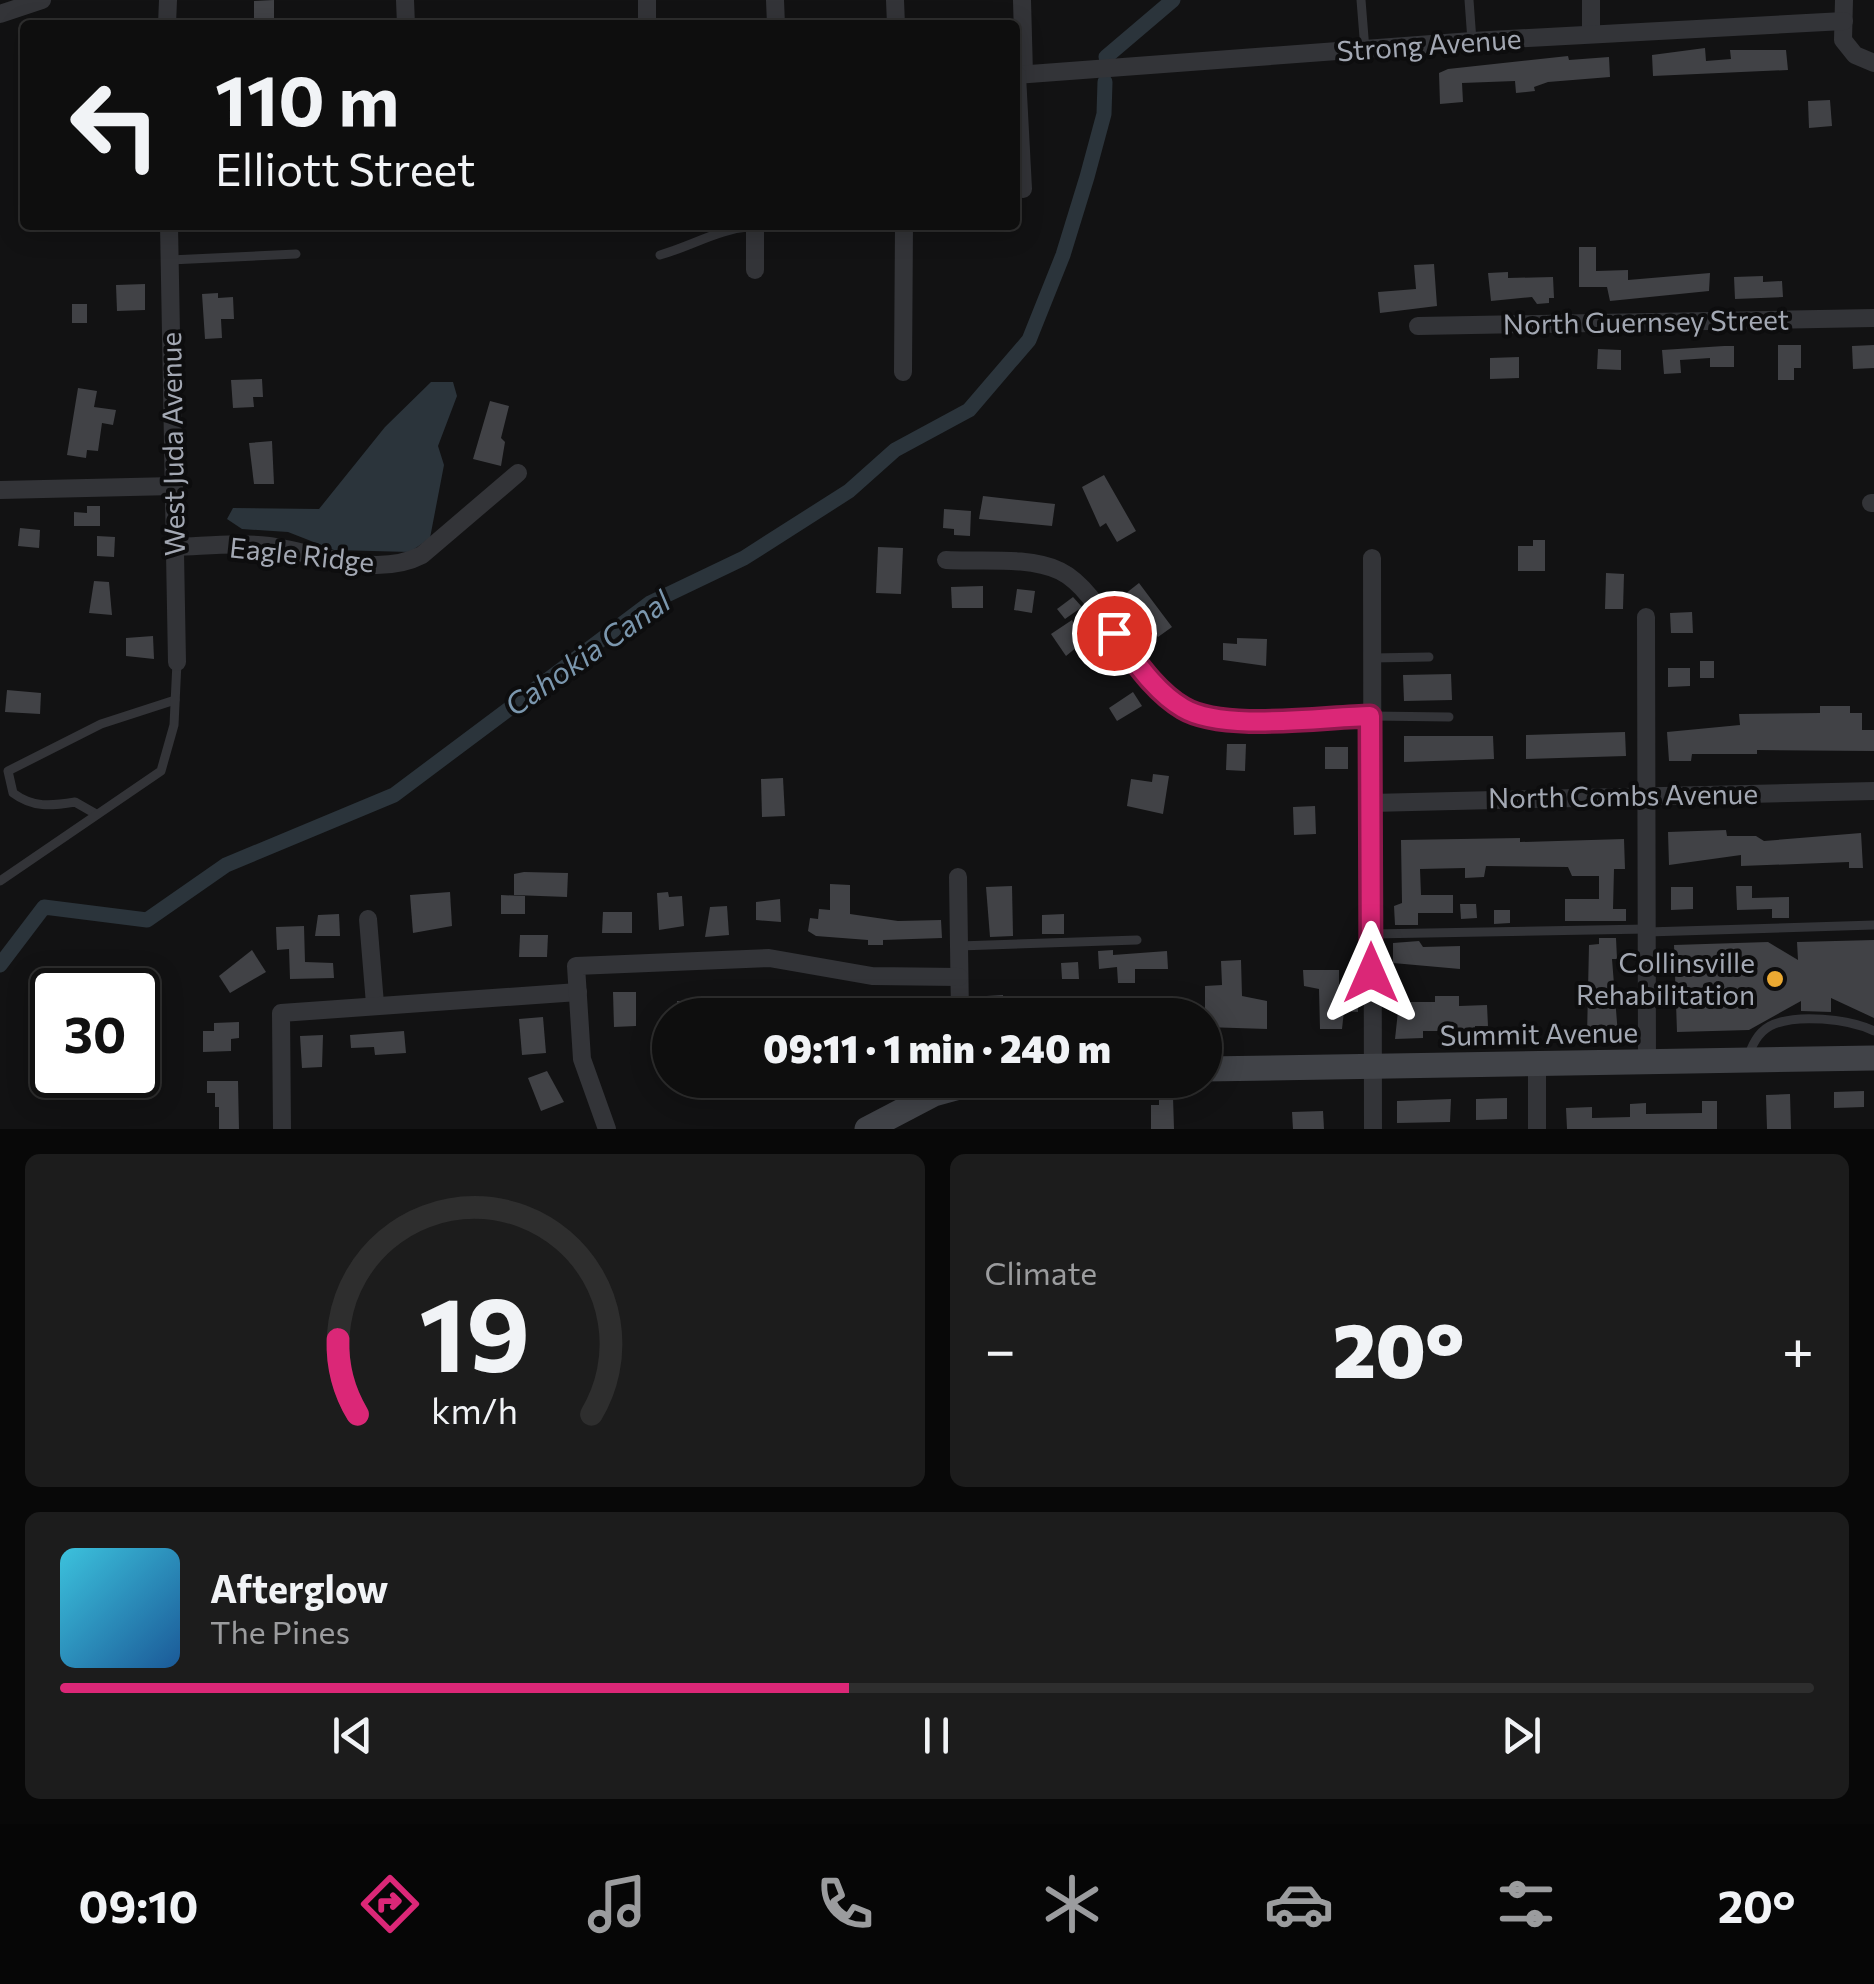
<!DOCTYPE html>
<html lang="en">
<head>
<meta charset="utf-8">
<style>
	body { margin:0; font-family:Commissioner,sans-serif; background:#1c1c1c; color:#f1f3f6; height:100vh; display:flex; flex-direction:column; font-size:38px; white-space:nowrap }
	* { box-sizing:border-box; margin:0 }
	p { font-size:32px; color:#9b9c9e }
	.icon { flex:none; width:55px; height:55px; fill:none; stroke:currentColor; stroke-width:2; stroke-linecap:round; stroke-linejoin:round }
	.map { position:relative; height:1129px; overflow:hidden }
	.drawer { display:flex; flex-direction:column; gap:25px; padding:25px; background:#080808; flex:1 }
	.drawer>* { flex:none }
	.guide { position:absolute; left:20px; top:20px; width:1000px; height:210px; border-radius:10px; box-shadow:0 5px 25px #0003,0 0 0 2px #2e2e2e; background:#0e0e0e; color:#f1f3f6; overflow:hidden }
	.speed { position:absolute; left:30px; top:968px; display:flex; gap:20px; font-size:50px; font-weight:700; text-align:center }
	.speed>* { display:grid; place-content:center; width:130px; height:130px; border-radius:50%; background:#0e0e0e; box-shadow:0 5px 25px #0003,0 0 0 2px #2e2e2e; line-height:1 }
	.speed .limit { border:5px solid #111; border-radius:15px; background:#fff; color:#111 }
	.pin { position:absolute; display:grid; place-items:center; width:85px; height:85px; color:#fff; margin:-42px; border:5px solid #fff; border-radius:50%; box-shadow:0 2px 10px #0007 }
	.me { position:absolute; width:110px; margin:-55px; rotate:0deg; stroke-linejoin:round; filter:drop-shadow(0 0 8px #0008) }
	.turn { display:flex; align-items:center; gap:35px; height:210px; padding:0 30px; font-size:45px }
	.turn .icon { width:130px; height:130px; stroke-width:2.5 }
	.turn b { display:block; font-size:70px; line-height:85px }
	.big { font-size:75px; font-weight:800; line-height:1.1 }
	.drawer .tile { flex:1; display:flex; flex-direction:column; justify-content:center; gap:15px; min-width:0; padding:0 35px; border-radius:15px; background:#1c1c1c }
	.drawer .dial { align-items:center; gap:0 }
	.dial svg { height:260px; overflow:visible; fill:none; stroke:#2e2e2e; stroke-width:7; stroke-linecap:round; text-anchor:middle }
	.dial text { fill:#f1f3f6; stroke:none }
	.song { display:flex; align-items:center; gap:30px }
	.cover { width:120px; height:120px; border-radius:15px; background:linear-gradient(135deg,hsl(190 70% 55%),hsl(210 70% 35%)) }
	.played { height:10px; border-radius:5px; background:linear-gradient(90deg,#db2777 45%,#2e2e2e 45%) }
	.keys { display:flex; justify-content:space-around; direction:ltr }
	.heat { display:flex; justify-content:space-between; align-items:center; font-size:55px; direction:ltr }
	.drawer .tiles { flex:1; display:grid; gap:25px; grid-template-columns:1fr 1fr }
	.tile:last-child { grid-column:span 2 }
	.trip { position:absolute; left:652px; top:998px; width:570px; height:100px; border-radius:50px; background:#0e0e0e; box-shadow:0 5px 25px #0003,0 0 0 2px #2e2e2e; font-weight:800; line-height:100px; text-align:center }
	.tab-bar { display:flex; height:160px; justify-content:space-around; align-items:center; background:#060606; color:#9b9c9e }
	.tab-bar .icon { width:70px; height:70px }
	.tab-bar .on { color:#db2777 }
	.tab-bar b { font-size:45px; color:#f1f3f6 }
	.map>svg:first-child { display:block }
	.water { fill:#2b343b }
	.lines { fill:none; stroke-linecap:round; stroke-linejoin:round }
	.canal { stroke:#2b343b; stroke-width:15 }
	.building { fill:#414246 }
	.lane { stroke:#333438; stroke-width:9 }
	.street { stroke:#333438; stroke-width:18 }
	.secondary { stroke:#414348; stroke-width:25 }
	.route-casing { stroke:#8e194d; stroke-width:25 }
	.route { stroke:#db2777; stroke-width:18 }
	.poi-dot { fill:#eba932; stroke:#0d0d0e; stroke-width:4 }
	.labels { text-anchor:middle; stroke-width:8; stroke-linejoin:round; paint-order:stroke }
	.street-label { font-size:28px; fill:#a3a8b3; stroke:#0d0d0e }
	.poi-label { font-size:28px; fill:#a3a8b3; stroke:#0d0d0e; text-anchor:end }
	.water-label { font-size:30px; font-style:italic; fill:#7b97ae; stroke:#0d0d0e }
</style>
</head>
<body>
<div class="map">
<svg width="1874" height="1129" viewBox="0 0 1874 1129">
	<rect width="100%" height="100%" fill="#121213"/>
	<path class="water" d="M431,382h22l4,14 -19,50 6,19 -14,73 -20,14 -76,-2 -46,-18 -46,-3 -15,-10 6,-11 86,1 66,-82z"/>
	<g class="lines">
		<g class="canal">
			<path d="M1106,57l67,-57"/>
			<path d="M0,965l44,-58 103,13 79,-55 168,-70 256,-192 94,-45 105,-67 46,-41 74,-40 60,-70 34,-85 24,-78 17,-63 1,-32"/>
		</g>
	</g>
	<g class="building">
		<path d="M274,0v18h-20v-17z"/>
		<path d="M1705,48l1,13 25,-2 -1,-9h56l2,20 -135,6 -1,-21z"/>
		<path d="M1568,56l1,4 40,-3 1,20 -62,5 -14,5 1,4 -19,2 -1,-12 -53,2 1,19 -23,2 -1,-31 9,-4z"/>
		<path d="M1830,100l2,26 -23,2 -1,-27z"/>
		<path d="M1579,247h17v24l32,-1v10l82,-7 -1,18 -99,10 -3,-14h-28z"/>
		<path d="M1434,264l3,42 -57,7 -2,-21 38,-3 -2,-24z"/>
		<path d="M1508,272v6l45,-1 1,21h-5v5l-12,1 -5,-7 -41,4 -3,-28z"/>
		<path d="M1763,276v6l19,-1 1,16 -48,2 -1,-22z"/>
		<path d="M145,284v26l-28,1 -1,-26z"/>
		<path d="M218,293v5l15,-1 1,22h-13l1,19 -17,1 -3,-45z"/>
		<rect x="72" y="304" width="15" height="19"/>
		<path d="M1778,345h23v23h-7v12h-16z"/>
		<path d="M1874,345v23l-21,1 -1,-23z"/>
		<path d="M1724,346h10v21h-24v-9l-30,2 1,13 -17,1 -2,-24z"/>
		<path d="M1598,349l23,1v20l-24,-1z"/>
		<path d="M1519,357v21l-29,1v-21z"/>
		<path d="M262,379l1,18h-10l1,10 -21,1 -2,-28z"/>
		<path d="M78,388l19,3 -3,16 22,3 -3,15 -11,-2 -4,28 -11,-1 -1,8 -19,-3z"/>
		<path d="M490,401l19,5 -8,32 4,4 -4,24 -28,-7z"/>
		<path d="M272,441l2,43h-20l-5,-41z"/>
		<path d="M1104,475l32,56 -19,11 -11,-19 -6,4 -18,-40z"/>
		<path d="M983,496l72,8 -3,22 -73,-7z"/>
		<path d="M87,506h13v20h-26v-14l13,1z"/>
		<path d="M944,509l27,2 -1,25 -16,-1v-6l-11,-1z"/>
		<path d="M20,528l20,2 -1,18 -21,-2z"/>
		<path d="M97,536l18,1 -1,20 -17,-1z"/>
		<path d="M1533,540h12v31h-27v-25h15z"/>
		<path d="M878,547l25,1 -2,46 -25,-1z"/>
		<path d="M1606,573l18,1 -1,35h-18z"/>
		<path d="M94,581l15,1 3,33 -23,-2z"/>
		<path d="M1139,583l33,44 -14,10 -13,-17 -4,3 -16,-29z"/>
		<path d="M983,586v22h-31l-1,-21z"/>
		<path d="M1017,589l18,2 -3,22 -18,-3z"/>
		<path d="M1073,597l9,10 -17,12 -8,-10z"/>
		<path d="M1692,612l1,21h-22l-1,-20z"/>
		<path d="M1072,620l11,22 -17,14 -15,-22z"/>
		<path d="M153,636l1,23 -28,-3v-18z"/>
		<path d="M1237,638l30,1 -1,27 -43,-6v-17l14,1z"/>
		<rect x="1700" y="661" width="14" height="17"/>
		<path d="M1668,668h22v18l-22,1z"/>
		<path d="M1451,674l1,26 -48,1 -1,-26z"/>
		<path d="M7,690l34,3 -1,21 -35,-2z"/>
		<path d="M1133,692l9,14 -25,15 -8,-13z"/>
		<path d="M1820,706h30v7h12v17h12v21l-117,-1v4h-65l-1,7h-22l-2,-29 73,-7 -1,-11 81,-1z"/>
		<path d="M1625,732l1,24 -100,3v-24z"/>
		<path d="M1404,736h89l1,23 -90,3z"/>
		<path d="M1227,744h19l-1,27 -19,-1z"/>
		<rect x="1325" y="747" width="23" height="22"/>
		<path d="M1153,774l16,2 -6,38 -36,-8 4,-27 21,3z"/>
		<path d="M783,778l2,38 -23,1 -1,-38z"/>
		<path d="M1315,806l1,28 -22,1 -1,-28z"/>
		<path d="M1726,830l1,6h29l8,5 97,-8 2,35h-14v-6l-108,4v-11l-72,10 -1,-33z"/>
		<path d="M1520,838v4l104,-3 1,30h-11l-1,40h13v12h-61v-22h34v-23h-27l-4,-9 -82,-1 -2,11 -19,1v-10l-45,1 1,26h32v18h-35v12h-23l-1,-19 8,-3 -1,-63z"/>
		<path d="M524,872l44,1 -1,24 -53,-2v-21z"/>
		<path d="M830,884l20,1v29l48,7 43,-1 1,18 -59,2v5h-15v-5l-52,-4 -8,-5 2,-13 8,1 1,-10 11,1z"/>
		<path d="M1012,886l1,50 -23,1 -4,-50z"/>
		<path d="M1736,886h16v12l37,-1v21h-17v-9l-35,1z"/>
		<path d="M1671,887h22v22l-22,1z"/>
		<path d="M450,892l2,34 -39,7 -3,-38z"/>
		<path d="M668,892l1,5 13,-1 2,30 -25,4 -2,-37z"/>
		<path d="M501,895l24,1v18h-24z"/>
		<path d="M780,899l1,23 -25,-2v-18z"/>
		<path d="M1460,904h16l1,14 -16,1z"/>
		<path d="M727,906l2,29 -24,2 5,-30z"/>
		<path d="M1494,910h16v13l-16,1z"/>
		<path d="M603,912h29v21h-30z"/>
		<path d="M339,914l1,22h-25l3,-21z"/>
		<path d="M1064,914v20h-22v-19z"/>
		<path d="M304,926l1,36 28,1 1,15 -44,1 -1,-30 -12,1 -1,-23z"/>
		<path d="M520,935h28l-1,22h-28z"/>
		<path d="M1599,938h17l1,21h-5l6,76 -31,1 2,-91 10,-1z"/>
		<path d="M1874,940v78l-43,-20v14l-30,-1v-10l-52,29 -72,2 -3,-87 94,-3 30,18 -1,-18z"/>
		<path d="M1419,941l4,6 37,-1v23l-67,-6v-20z"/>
		<path d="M252,950l14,22 -36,21 -11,-17z"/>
		<path d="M1113,950v5l54,-4 1,18h-33v14h-17l-1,-16 -18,2 -1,-18z"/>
		<path d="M1241,960l1,36 25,5v28l-62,-2v-41l17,-1 -1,-24z"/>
		<path d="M1078,962l1,17h-17l-1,-16z"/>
		<path d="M1303,970h36v20h19v22l-14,-1 -2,18h-22l-1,-40 -15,-3z"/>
		<path d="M613,992h23v34l-22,1z"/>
		<path d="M1003,995v5l8,-1 1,16h-26v-19z"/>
		<path d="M1435,996h24v10l28,-1 1,21h-13v5h-52v7l-28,1 4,-37h36z"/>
		<path d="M1048,1000l52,1 1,14h-67v-9l14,-1z"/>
		<rect x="677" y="1001" width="27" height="14"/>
		<path d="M838,1002l1,13h-28v-12z"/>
		<path d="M543,1017l3,36 -24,2 -3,-36z"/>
		<path d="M239,1022v16l-8,1v12l-28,1v-21h11v-8z"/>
		<path d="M404,1031l2,22 -31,2 -1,-8 -23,1 -1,-13z"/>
		<path d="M323,1035l-1,32 -20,1 -2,-32z"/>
		<path d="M547,1071l17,31 -23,9 -13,-33z"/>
		<path d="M207,1081h31l1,48h-20v-22h-4v-14h-8z"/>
		<path d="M1864,1091v16l-30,1v-16z"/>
		<path d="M1790,1094l1,35h-24l-1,-34z"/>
		<path d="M1173,1097l1,32h-23v-24h8v-7z"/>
		<path d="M1507,1098v21l-31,1v-21z"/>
		<path d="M1451,1099l-1,23 -53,1v-22z"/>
		<path d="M1702,1101h15v28h-150l-1,-21 26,-1v11l38,-1v-13l16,-1v11l56,-1z"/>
		<path d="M1323,1111l1,18h-31l-1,-17z"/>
	</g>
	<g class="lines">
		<g class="lane">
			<path d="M1361,0l4,50"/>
			<path d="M1469,0l3,41"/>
			<path d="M660,255c35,-10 57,-26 95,-29"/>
			<path d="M170,260l126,-6"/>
			<path d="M1372,658l57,-1"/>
			<path d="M1372,716l77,1"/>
			<path d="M96,814l-21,-12c-24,4 -42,6 -62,-9l-5,-22 93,-47 74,-24"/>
			<path d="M0,881l161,-110 13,-46 3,-63"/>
			<path d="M1647,932l227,-7"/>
			<path d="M1371,934l276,-5"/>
			<path d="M959,946l178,-6"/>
			<path d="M1747,1059c5,-13 10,-26 23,-33 26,-13 79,-7 104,5"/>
		</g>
		<g class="street">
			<path d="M405,0l1,25"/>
			<path d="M647,0v25"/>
			<path d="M775,0l1,25"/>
			<path d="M895,0l1,25"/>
			<path d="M1022,0l2,74"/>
			<path d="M1591,0v34"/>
			<path d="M1844,0l-1,40 12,15 19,8"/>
			<path d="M0,14l42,-14"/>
			<path d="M167,25l1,-25"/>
			<path d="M1015,75l457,-34 372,-20"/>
			<path d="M1017,75l6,114"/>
			<path d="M169,225l8,437"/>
			<path d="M755,270v-45"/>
			<path d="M1418,326l456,-8"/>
			<path d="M903,372l1,-147"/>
			<path d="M0,490l174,-4"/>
			<path d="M1871,503h3"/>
			<path d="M175,547c31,-1 63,-5 94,-1 48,7 107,33 153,9l96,-82"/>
			<path d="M1372,558l1,571"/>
			<path d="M946,560c34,2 83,-4 114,11 47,23 74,120 135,143 39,14 130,3 175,2"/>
			<path d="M1646,617l1,445"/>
			<path d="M1371,803l503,-12"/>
			<path d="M958,877l2,138"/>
			<path d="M368,919l7,85"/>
			<path d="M1537,1064v65"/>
			<path d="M282,1129l-1,-116 297,-21"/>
			<path d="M607,1129l-25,-70 -6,-93 193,-8 103,18 87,1"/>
		</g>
		<g class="secondary">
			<path d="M1205,1069l669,-11"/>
			<path d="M867,1129l67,-35 51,-14"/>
		</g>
	</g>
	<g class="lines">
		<g class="route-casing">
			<path id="route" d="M1114,633c20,26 40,58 69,75 40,24 139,9 187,8l1,257"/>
		</g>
		<use href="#route" class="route"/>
	</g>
	<circle class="poi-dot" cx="1775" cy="979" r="10"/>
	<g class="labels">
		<g class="street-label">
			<text transform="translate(1429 45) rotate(-4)" y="10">Strong Avenue</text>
			<text transform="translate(1646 322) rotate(-1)" y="10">North Guernsey Street</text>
			<text transform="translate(173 444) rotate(-91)" y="10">West Juda Avenue</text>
			<text transform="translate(302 555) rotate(6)" y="10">Eagle Ridge</text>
			<text transform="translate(1623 796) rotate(-1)" y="10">North Combs Avenue</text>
			<text transform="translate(1539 1034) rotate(-1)" y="10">Summit Avenue</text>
		</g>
		<g class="poi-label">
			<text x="1755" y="973">Collinsville<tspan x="1755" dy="32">Rehabilitation</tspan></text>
		</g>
		<g class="water-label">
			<text transform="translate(588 654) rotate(-35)" y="10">Cahokia Canal</text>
		</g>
	</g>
</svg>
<div class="speed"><div class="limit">30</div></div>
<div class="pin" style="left:1114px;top:633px;background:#d93025"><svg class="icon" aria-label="arrive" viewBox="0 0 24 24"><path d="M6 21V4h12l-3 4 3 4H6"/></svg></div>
<svg class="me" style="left:1371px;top:973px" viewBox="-20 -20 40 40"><path d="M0-17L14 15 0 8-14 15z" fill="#db2777" stroke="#fff" stroke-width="4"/></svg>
<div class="trip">09:11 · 1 min · 240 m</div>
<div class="guide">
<div class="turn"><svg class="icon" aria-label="left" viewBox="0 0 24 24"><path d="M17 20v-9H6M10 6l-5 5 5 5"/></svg><div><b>110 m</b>Elliott Street</div></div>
</div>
</div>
<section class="drawer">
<div class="tiles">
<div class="tile dial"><svg viewBox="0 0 100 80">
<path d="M14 69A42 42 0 1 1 86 69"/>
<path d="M14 69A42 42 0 0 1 8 46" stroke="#db2777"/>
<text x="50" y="56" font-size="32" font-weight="700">19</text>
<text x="50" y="72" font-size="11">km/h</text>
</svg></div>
<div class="tile"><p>Climate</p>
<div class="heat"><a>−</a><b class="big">20°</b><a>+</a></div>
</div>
<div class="tile">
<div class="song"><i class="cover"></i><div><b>Afterglow</b><p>The Pines</p></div></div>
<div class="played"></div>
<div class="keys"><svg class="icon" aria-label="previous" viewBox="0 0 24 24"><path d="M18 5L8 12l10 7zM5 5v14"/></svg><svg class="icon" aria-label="pause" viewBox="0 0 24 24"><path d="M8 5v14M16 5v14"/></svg><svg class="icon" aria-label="next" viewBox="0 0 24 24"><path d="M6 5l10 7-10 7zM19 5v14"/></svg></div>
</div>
</div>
</section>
<nav class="tab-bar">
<b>09:10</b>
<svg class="icon on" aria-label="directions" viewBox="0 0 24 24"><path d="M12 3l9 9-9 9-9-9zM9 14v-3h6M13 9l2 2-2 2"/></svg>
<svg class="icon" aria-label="music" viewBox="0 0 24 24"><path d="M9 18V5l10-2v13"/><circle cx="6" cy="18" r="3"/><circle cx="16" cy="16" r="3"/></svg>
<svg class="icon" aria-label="phone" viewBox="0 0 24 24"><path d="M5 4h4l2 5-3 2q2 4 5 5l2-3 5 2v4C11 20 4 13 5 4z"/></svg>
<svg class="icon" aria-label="climate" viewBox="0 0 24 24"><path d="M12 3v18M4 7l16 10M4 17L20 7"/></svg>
<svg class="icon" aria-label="car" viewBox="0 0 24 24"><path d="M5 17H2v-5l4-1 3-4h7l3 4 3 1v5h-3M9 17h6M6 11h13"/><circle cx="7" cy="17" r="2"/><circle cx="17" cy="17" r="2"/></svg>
<svg class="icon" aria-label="filters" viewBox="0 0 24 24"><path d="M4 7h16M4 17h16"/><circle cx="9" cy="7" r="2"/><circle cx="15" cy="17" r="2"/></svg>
<b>20°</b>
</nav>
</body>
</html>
